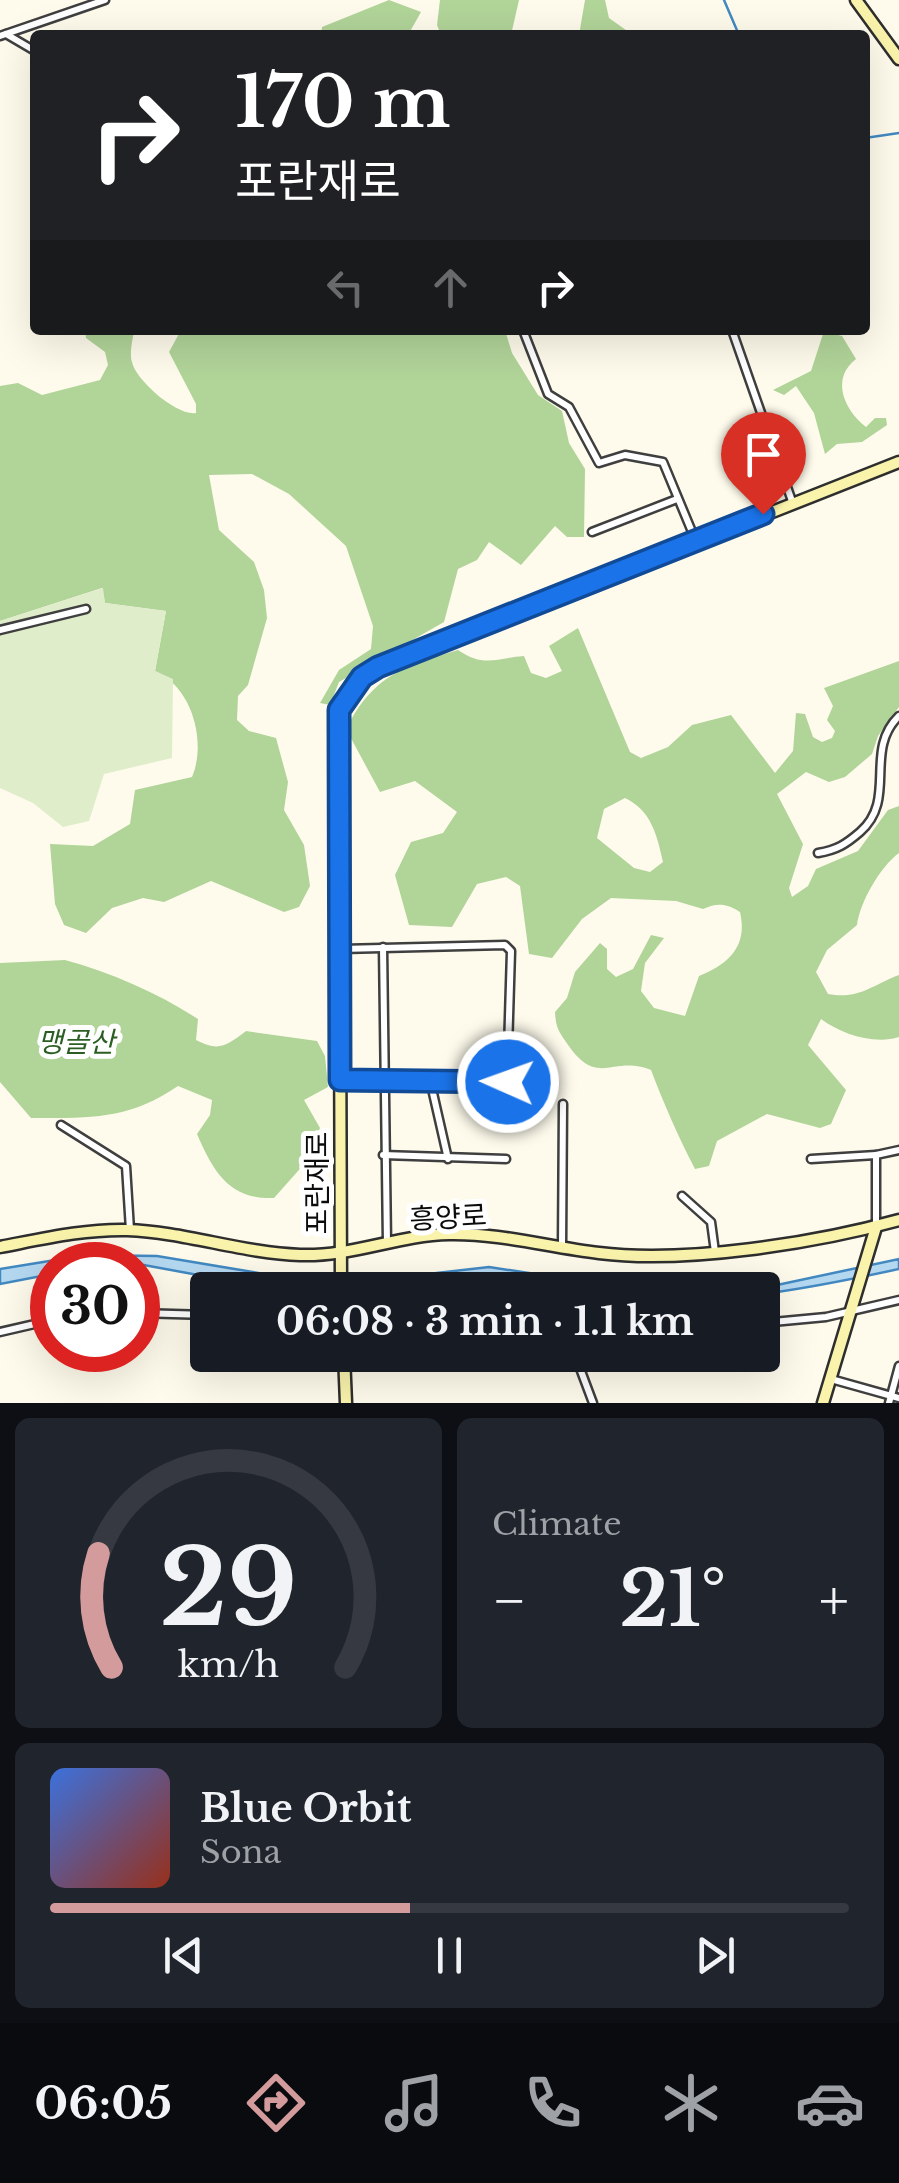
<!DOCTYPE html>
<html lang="en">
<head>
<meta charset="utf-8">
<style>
	body { margin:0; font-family:"Libre Baskerville","Noto Sans KR",serif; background:#20242c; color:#f1f3f6; height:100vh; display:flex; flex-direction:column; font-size:38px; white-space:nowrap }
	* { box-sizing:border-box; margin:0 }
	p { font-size:32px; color:#9ea1a6 }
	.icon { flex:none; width:55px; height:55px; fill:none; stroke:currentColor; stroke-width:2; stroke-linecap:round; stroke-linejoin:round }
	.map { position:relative; height:1403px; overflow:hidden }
	.details { display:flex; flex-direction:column; gap:15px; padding:15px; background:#0d0f14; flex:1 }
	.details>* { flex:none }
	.top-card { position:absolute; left:30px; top:30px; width:840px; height:305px; border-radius:10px; box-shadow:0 10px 40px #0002; background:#202124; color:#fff; overflow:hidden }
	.speed { position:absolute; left:30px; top:1242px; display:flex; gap:20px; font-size:50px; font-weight:700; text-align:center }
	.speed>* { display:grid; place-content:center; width:130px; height:130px; border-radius:50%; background:#171b24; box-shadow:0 10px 40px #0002; line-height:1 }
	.speed .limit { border:15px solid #d22; background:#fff; color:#111 }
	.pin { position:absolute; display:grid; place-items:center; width:85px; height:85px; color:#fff; margin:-102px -42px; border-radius:50% 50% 50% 0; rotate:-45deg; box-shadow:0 0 10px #0007 }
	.pin .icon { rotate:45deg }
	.me { position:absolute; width:110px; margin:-55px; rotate:272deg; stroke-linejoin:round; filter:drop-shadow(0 0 8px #0008) }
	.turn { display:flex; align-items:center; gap:35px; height:210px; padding:0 40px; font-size:45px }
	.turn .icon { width:130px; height:130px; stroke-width:2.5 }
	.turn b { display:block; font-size:70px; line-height:85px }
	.lanes { display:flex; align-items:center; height:95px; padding:0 40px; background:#0003; justify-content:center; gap:50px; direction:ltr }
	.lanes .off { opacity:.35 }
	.big { font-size:75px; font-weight:700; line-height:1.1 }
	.details .widget { flex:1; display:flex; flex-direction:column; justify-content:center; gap:15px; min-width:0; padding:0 35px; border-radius:15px; background:#20242c }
	.details .dial { align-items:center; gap:0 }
	.dial svg { height:260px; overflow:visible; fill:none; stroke:#363941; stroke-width:7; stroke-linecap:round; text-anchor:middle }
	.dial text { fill:#f1f3f6; stroke:none }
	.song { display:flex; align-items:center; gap:30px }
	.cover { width:120px; height:120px; border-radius:15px; background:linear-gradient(135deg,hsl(220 70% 55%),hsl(10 70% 35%)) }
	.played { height:10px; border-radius:5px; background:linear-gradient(90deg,#d49b9d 45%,#363941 45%) }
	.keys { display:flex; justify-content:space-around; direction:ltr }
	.heat { display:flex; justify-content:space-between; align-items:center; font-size:55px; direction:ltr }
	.details .tiles { flex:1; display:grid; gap:15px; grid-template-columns:1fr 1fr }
	.widget:last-child { grid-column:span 2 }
	.trip { position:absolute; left:190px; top:1272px; width:590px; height:100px; border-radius:10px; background:#171b24; box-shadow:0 10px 40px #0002; font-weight:700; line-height:100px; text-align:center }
	.menu { display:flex; height:160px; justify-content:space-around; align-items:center; background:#090b0e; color:#9ea1a6 }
	.menu .icon { width:70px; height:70px }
	.menu .active { color:#d49b9d }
	.menu b { font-size:45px; color:#f1f3f6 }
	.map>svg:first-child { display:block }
	.forest { fill:#b1d499; fill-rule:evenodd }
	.pitch { fill:#dfedca }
	.water { fill:#b5d8f1; stroke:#4289c2; stroke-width:2.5 }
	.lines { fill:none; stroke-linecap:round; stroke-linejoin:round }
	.stream { stroke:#4289c2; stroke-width:2.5 }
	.street-casing { stroke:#3f3f3f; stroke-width:11 }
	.secondary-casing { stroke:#2e2e2e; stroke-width:15 }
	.street { stroke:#fff; stroke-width:6 }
	.secondary { stroke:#f9f3ac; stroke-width:10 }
	.route-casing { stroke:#114b97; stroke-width:25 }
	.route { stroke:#1a73e8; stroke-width:18 }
	.labels { text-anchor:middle; stroke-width:10; stroke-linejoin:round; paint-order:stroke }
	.park-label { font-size:28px; font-style:italic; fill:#2b5e22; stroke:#fff }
	.street-label { font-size:28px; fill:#0c0c0c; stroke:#fff }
</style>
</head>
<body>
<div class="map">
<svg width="899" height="1403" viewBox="0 0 899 1403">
	<rect width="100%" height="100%" fill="#fefbec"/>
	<g class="forest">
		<path d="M389,0l32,12 -13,23h-87l1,-8z"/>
		<path d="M440,0h79l-8,35h-70l-4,-10z"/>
		<path d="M585,0h20l4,18 24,17h-54z"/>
		<path d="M85,330h49c-1,9 -5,23 -2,32 3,17 44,54 64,51v-9l-27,-52 12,-22h324l7,23 26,42 24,16 7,32 16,26 -1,68h-17l-12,-11 -34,39 -32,-23 -12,18 -19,9 -14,53 -105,60 -9,23 -10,-2 19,-33 32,-21 2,-23 -27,-80 -57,-52 -37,-20 -43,1 10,55 35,32 10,28 3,28 -19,67 -10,11 -1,24 12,11 27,7 12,44 -4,28 20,35 6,41 -11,21 -15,5 -73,-31 -47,21 -21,-4 -31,10 -26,25 -22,-8 -9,-21 -5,-60 43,2 37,-22 5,-34 57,-13c15,-36 0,-90 -37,-106l11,-60 -61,-8 -3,-15 -102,33v-235l18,-3 24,12 58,-15 8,-15 -3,-13 -19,-14z"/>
		<path d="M824,331l18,5 14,23c-25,19 -13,50 10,68l9,-9h11l1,7 -25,17 -25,2 -12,10 -11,-41 -18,-27 -12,9 -11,-5 38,-19z"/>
		<path d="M578,628l52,124 11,6 27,-11 24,-22 39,-10 44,58 18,-22 3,-38 9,1 8,23 9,5 10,-4 3,-7 -8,-11 6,-14 -9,-18 75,-27v46l-21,29 -6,18 -27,23 -16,5 -23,-10 -29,22 26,50 -14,44 3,9 16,-11 8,-17 42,-18 30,-41 11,-4v47c-19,14 -39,49 -42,72l-30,25 -11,22 12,22c31,6 44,-9 71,-19v62c-25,8 -58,-3 -78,-18l-13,26 38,45 -15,34 -11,4 -53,-14 -50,27 -8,25 -14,3c-17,-33 -31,-65 -44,-99 -40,-16 -53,20 -85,-28 -8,-12 -10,-14 -11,-30l12,-14 8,-26 25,-29 7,6v20l9,8 17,-8 18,-34 13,3 -19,25 -4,28 13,17 31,8 14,-40c30,-12 49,-30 41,-64 -14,-9 -23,-9 -37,-3l-27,-8 -65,-3 -29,21 -30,39 -23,-4 -9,-68 -14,-9 -29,7 -25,43 -43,-2 -14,-50 16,-33 32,-9 14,-21 -42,-31 -35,11 -34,-63c28,-54 56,-62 112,-79 26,18 38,8 66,6l7,17 15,5 16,-7 -13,-25zM625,798c27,13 32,38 38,64l-13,10 -16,-4 -37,-30 7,-29z"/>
		<path d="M65,960c47,13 91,32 133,59l-2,21c23,12 30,6 50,-9l71,10 8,15 3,31 -24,13 16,28 -14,34 -32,36c-45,2 -61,-27 -77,-64l13,-19 2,-15 -34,-14c-49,34 -89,32 -147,32l-31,-36v-119z"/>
	</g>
	<path class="pitch" d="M103,588l2,15 61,8 -11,60 18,8 -1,79 -68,16 -15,47 -26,6 -30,-24 -33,-15v-167z"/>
	<g class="water">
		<path d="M86,1255l71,1 155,26h46l131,-15 153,23h-82l-71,-12 -61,1 -70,11h-79l-43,-13 -38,-2 -65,-12 -81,2v9l-52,10v-15z"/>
		<path d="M899,1259v10c-46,10 -90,19 -136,25l-1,-4h-36l37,-2z"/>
	</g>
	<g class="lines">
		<g class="stream">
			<path d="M724,0l15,35"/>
			<path d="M865,138l34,-5"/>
		</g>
		<g class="street-casing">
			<g id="street">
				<path d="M6,34l29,17"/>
				<path d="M0,36l105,-36"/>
				<path d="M523,330l25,64 21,13 30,56 26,-8 38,7 32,77"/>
				<path d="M732,330l61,174"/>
				<path d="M592,532l85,-33"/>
				<path d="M0,630l86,-21"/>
				<path d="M818,853c19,-3 28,-9 42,-21 38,-33 3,-81 39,-116"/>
				<path d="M383,947l4,296"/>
				<path d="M340,1080l167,3 4,-132 -6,-6 -164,4"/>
				<path d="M430,1080l18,79"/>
				<path d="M61,1125l65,41 4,64"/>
				<path d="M383,1155l123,4"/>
				<path d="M811,1159l65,-4"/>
				<path d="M682,1196l29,26 4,30"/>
				<path d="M876,1225v-70l23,-5"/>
				<path d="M562,1247l1,-143"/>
				<path d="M138,1313l70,2"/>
				<path d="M762,1323l64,-6 73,-17"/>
				<path d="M0,1332l52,-12"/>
				<path d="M575,1355l18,48"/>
				<path d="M831,1379l68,19"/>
				<path d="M889,1403l10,-37"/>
			</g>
		</g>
		<g class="secondary-casing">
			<g id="secondary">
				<path d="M856,0l43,59"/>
				<path d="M0,1247c42,-8 84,-18 127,-17 58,2 115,23 173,25 51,2 98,-20 149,-21 51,-1 99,13 150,19 85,11 217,-10 300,-33"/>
				<path d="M341,1290l-2,-580 23,-33 17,-10 520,-205"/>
				<path d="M344,1355l2,48"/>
				<path d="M823,1403l53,-176"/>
			</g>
		</g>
		<use href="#street" class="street"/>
		<use href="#secondary" class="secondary"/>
	</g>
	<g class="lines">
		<g class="route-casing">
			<path id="route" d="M508,1082l-168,-2 -1,-370 23,-33 16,-10 385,-153"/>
		</g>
		<use href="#route" class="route"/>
	</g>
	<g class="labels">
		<g class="park-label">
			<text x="76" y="1052">맹골산</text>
		</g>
		<g class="street-label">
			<text transform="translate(317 1183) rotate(-90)" y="10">포란재로</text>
			<text transform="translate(448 1217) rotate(-3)" y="10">흥양로</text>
		</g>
	</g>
</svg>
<div class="speed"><div class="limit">30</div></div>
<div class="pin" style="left:763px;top:514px;background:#d93025"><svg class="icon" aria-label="arrive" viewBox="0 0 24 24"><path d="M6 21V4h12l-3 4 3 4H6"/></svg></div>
<svg class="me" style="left:508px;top:1082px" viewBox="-20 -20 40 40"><circle r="17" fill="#1a73e8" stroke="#fff" stroke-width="3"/><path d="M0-11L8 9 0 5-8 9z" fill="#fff"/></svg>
<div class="trip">06:08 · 3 min · 1.1 km</div>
<div class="top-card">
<div class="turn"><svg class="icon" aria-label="right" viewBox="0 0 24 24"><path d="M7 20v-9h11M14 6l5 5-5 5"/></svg><div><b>170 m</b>포란재로</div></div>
<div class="lanes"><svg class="icon off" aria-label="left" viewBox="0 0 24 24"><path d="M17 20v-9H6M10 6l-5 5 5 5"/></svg><svg class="icon off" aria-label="ahead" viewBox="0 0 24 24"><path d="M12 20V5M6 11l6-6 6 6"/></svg><svg class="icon" aria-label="right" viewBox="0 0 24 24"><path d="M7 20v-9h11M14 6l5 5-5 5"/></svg></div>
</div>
</div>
<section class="details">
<div class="tiles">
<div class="widget dial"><svg viewBox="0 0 100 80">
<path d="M14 69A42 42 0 1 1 86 69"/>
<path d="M14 69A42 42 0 0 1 10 34" stroke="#d49b9d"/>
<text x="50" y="56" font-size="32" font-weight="700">29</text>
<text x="50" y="72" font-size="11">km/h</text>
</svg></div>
<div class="widget"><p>Climate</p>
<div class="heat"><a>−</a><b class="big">21°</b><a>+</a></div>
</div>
<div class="widget">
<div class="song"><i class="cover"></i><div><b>Blue Orbit</b><p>Sona</p></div></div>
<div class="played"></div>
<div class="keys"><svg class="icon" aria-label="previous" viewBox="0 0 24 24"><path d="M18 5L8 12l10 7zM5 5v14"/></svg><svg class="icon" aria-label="pause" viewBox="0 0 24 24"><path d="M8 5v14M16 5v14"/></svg><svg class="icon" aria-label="next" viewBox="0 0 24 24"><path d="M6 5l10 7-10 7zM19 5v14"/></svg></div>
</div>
</div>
</section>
<nav class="menu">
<b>06:05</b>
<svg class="icon active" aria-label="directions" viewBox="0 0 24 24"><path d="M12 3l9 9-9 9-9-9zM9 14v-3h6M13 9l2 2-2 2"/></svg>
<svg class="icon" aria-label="music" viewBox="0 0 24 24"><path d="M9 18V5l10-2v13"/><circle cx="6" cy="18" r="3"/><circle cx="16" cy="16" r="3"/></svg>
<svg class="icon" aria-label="phone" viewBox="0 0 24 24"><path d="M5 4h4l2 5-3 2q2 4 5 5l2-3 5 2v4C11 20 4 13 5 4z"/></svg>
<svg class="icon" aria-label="climate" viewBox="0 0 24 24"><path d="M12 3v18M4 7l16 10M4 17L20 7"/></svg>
<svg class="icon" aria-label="car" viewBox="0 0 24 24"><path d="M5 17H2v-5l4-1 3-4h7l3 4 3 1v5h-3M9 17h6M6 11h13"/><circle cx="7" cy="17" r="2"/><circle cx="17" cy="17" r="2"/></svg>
</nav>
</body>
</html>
